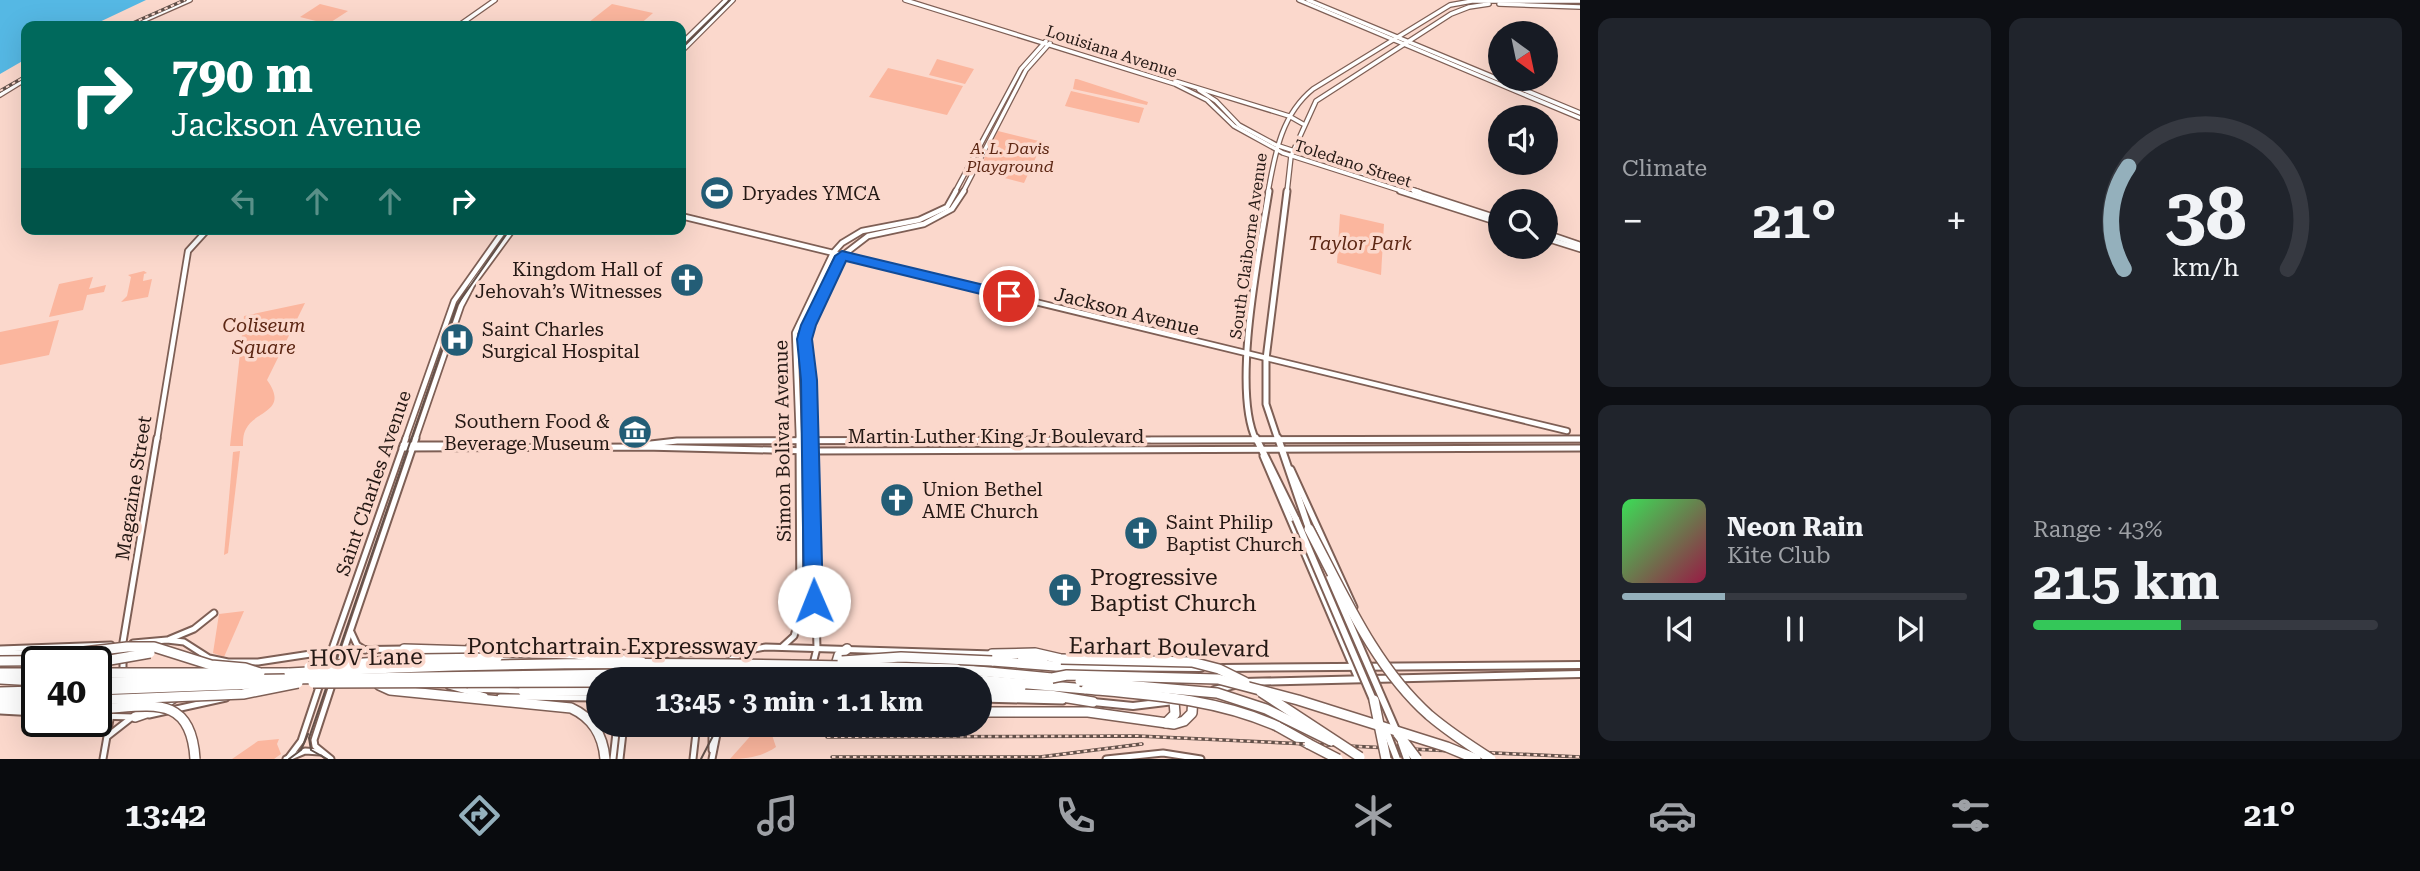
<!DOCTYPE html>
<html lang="en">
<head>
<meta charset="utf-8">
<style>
	body { margin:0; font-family:"Roboto Serif",serif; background:#20242c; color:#f1f3f6; height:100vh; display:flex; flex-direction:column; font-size:26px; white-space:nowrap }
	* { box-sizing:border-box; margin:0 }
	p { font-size:23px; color:#9ea1a6 }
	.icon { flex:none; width:38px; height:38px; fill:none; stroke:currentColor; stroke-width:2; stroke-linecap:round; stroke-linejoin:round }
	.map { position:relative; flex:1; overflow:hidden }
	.drawer { display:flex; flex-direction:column; gap:18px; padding:18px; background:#0d0f14; width:840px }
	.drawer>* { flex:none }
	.hud { position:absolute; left:21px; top:21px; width:665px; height:214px; border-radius:14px; box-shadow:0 7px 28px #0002; background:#00695c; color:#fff; overflow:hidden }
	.needle { width:46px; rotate:147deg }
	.controls { position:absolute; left:1488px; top:21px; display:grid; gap:14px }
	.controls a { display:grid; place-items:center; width:70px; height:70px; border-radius:50%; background:#171b24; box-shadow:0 7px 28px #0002; font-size:35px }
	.speed { position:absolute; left:21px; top:646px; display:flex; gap:14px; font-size:35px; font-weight:700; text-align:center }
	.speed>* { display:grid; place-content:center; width:91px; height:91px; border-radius:50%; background:#171b24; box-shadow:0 7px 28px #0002; line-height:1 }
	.speed .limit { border:4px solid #111; border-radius:10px; background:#fff; color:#111 }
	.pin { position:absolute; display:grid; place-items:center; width:60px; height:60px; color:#fff; margin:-30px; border:4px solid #fff; border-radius:50%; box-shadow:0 2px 7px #0007 }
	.me { position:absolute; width:77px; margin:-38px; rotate:359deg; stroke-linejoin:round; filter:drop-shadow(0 0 5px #0008) }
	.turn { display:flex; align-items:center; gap:24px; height:147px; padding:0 35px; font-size:32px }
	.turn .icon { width:91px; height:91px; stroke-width:2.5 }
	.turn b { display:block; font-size:49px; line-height:60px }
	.lanes { display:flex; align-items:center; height:66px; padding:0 35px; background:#0003; justify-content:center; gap:35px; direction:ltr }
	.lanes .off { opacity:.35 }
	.big { font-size:52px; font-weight:700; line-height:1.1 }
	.drawer .card { flex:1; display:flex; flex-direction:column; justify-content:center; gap:10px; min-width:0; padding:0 24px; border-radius:14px; background:#20242c }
	.drawer .dial { align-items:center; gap:0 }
	.dial svg { height:182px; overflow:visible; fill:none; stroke:#363941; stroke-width:7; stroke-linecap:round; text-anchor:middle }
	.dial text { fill:#f1f3f6; stroke:none }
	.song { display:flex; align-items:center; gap:21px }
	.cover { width:84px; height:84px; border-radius:10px; background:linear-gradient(135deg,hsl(130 70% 55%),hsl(340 70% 35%)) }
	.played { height:7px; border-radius:4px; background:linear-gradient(90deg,#94b0bc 30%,#363941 30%) }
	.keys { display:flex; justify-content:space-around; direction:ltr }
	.heat { display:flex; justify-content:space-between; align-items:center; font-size:38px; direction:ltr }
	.charge { height:10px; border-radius:5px; background:linear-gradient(90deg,#34c759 43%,#363941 0) }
	.drawer .tiles { flex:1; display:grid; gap:18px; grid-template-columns:repeat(2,1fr) }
	.trip { position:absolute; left:586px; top:667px; width:406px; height:70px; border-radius:35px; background:#171b24; box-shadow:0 7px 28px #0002; font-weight:700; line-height:70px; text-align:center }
	.tab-bar { display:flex; height:112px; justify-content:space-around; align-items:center; background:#090b0e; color:#9ea1a6 }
	.tab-bar .icon { width:49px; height:49px }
	.tab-bar .selected { color:#94b0bc }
	.tab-bar b { font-size:32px; color:#f1f3f6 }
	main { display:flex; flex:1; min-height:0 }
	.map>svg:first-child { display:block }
	.green { fill:#fbb69e }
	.water { fill:#55b8e4 }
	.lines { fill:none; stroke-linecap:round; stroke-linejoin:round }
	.tertiary-far2-casing { stroke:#7e5f55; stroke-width:6 }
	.tertiary-far1-casing { stroke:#7e5f55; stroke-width:8 }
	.tertiary-casing { stroke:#7e5f55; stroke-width:9 }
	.secondary-far2-casing { stroke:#7e5f55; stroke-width:6 }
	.secondary-far1-casing { stroke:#7e5f55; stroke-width:8 }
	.secondary-casing { stroke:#7e5f55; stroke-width:9 }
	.primary-far2-casing { stroke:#7e5f55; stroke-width:6 }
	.primary-far1-casing { stroke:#7e5f55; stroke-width:9 }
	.primary-casing { stroke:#7e5f55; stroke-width:10 }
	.motorway-casing { stroke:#7e5f55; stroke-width:12 }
	.tertiary-far2 { stroke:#fff; stroke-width:3.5 }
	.tertiary-far1 { stroke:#fff; stroke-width:4.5 }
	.tertiary { stroke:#fff; stroke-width:5 }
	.secondary-far2 { stroke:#fff; stroke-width:3.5 }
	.secondary-far1 { stroke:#fff; stroke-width:4.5 }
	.secondary { stroke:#fff; stroke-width:5 }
	.primary-far2 { stroke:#fff; stroke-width:3.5 }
	.primary-far1 { stroke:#fff; stroke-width:5 }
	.primary { stroke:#fff; stroke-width:6 }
	.motorway { stroke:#fff; stroke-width:9 }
	.tram { stroke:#63514a; stroke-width:2 }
	.rail-casing { stroke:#63514a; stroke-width:3.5 }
	.rail { stroke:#fbd8cc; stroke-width:2; stroke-dasharray:3.5; stroke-linecap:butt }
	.primary-bridge-casing { stroke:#7e5f55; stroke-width:10; stroke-linecap:butt }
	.motorway-bridge-casing { stroke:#7e5f55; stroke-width:12; stroke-linecap:butt }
	.primary-bridge { stroke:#fff; stroke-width:6 }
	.motorway-bridge { stroke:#fff; stroke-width:9 }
	.route { fill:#1a73e8; stroke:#114b97; stroke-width:2 }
	.labels { text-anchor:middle; stroke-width:7; stroke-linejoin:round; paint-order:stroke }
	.far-street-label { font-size:16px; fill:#241814; stroke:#fbd8cc }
	.far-park-label { font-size:16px; font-style:italic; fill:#5d2714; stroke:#fbd8cc }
	.poi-label { font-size:19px; fill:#241814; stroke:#fbd8cc; text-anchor:start }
	.park-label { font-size:19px; font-style:italic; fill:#5d2714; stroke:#fbd8cc }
	.street-label { font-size:19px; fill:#241814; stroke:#fbd8cc }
	.near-poi-label { font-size:23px; fill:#241814; stroke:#fbd8cc; text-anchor:start }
	.near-street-label { font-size:23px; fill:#241814; stroke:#fbd8cc }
</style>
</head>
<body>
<main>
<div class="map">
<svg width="1580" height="759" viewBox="0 0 1580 759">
	<rect width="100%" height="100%" fill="#fbd8cc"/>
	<g class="green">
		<path d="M320,4l28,7 -20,13 -28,-7z"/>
		<path d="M612,4l41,9 -15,13h-54z"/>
		<path d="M937,59l37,10 -9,15 -36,-9z"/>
		<path d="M888,68l75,18 -16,29 -78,-18z"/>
		<path d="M1075,79h2l71,23 -1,3 -74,-16z"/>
		<path d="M1071,91l73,17 -5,15 -74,-17z"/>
		<path d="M998,131l45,11 -19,41 -46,-12z"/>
		<path d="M1340,214l44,10 -3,51 -44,-12z"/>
		<path d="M144,271l3,2 -3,1 -1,7 9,-2 -4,18 -27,5 6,-6 4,-19 -3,-2z"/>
		<path d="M93,277l-4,12 17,-4 -2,7 -17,3 -4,15 -34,7 10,-33z"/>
		<path d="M305,303l-38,77c23,32 -13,31 -21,49 -3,5 -3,12 -3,17h-13l14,-130z"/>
		<path d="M59,320l-10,35 -49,10v-33z"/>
		<path d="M240,451l-12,102 -4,2 9,-103z"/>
		<path d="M244,611l-20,46 -11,-4 6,-39z"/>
		<path d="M762,728l10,7 4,12c-13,9 -28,12 -46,12l24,-27z"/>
		<path d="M279,739l-2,5 4,10 -7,5h-42l26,-18z"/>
	</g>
	<path class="water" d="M0,0h146l-55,26h-65v33l-26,15z"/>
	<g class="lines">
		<g class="tertiary-far2-casing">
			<g id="tertiary-far2">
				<path d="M905,0l270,84 32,16 27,26 49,27 122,39"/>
				<path d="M131,26l59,-26"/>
				<path d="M458,26l37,-26"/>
				<path d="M1175,81l114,35 14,8"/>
				<path d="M1199,90l17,11 23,24 37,20 144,47"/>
				<path d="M0,95l26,-16"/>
				<path d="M955,192l66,-123 25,-28"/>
				<path d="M963,192l63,-122 24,-27"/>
			</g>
		</g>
		<g class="tertiary-far1-casing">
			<g id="tertiary-far1">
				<path d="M1400,191l100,32"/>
				<path d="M1414,191l86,28"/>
				<path d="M681,216l886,215"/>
				<path d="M1545,233l35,12"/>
				<path d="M1545,238l35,11"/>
				<path d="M157,440l31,-189 20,-22"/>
				<path d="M799,440l-4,-107 38,-80 9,-10 20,-12 57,-11 28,-13 9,-16"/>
				<path d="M811,440l-2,-60 -5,-34 2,-15 36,-75 26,-20 56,-12 28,-15 12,-18"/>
				<path d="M1151,440l429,-1"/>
			</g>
		</g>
		<g class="tertiary-casing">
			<g id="tertiary">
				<path d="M403,445h48"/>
				<path d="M642,445l35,-4 903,-2"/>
				<path d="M402,448l242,-1 166,4 770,-3"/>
				<path d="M1263,456l95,223"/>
				<path d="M1291,469l63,138"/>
				<path d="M170,639l24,-10 20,-16"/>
				<path d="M133,643l34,-3 17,2 25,16 19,4h30l79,-12 68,-1"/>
				<path d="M469,647l107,3"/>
				<path d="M782,647l12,-11 6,-20 -1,-178"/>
				<path d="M122,648l35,-210"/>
				<path d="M0,649l111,-4"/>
				<path d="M599,653l75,1 62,-7 21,1"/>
				<path d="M123,674v-12l11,-15"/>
				<path d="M807,676l4,-4 6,-24 -6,-210"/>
				<path d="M449,686l36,10"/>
				<path d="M470,689l53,2"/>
				<path d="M500,697l98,1"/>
				<path d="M0,711l37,2"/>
				<path d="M149,715l77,-17"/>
				<path d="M96,716l38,1"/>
				<path d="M712,724v26"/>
				<path d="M108,736l23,-18"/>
				<path d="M103,759l9,-51"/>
				<path d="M613,759l4,-35"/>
				<path d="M620,759l4,-35"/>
				<path d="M1106,759l57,-6 38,6"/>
			</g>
		</g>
		<g class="secondary-far2-casing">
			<g id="secondary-far2">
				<path d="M1299,0l281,118"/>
				<path d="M1308,0l272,113"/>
				<path d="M681,44l45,-44"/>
				<path d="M681,52l52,-52"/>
			</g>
		</g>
		<g class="secondary-far1-casing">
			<g id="secondary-far1">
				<path d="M405,440l49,-139 51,-72"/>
				<path d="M415,440l46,-134 11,-21 41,-56"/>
			</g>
		</g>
		<g class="secondary-casing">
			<g id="secondary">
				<path d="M351,632l6,13 8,5"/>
				<path d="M1020,657l25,4"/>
				<path d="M339,664l77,-226"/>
				<path d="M326,666l80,-228"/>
				<path d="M712,678c13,-19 32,-28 54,-31l227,7"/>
				<path d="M980,699l83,2"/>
				<path d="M701,724l9,8 6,-1"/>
				<path d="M289,757l12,-16 19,-57"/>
				<path d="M286,759l19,-8 15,1"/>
				<path d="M331,759l-16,-13 -1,-6 19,-58"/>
				<path d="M693,759l4,-35"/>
				<path d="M712,759l7,-35"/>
			</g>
		</g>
		<g class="primary-far2-casing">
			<g id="primary-far2">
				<path d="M1499,4l81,3"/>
				<path d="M1268,192c7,-38 13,-77 45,-103l137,-84 22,-4h108"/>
				<path d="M1287,192l4,-36 25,-55 135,-87 18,-7 20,-3"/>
			</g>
		</g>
		<g class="primary-far1-casing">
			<g id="primary-far1">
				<path d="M1256,440c-25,-51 4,-191 13,-249"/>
				<path d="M1278,440l-12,-36v-45l21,-168"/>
			</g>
		</g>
		<g class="primary-casing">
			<g id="primary">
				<path d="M1256,438l40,81"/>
				<path d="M1278,438l31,91"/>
				<path d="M1068,667l133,1"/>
				<path d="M1222,668l358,-3"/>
				<path d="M1244,682l336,-8"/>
				<path d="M1214,690l21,-5"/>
				<path d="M1093,702l40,4 41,-5"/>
			</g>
		</g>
		<g class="motorway-casing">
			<g id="motorway">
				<path d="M404,649l99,3"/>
				<path d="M992,654l43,-1 26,6"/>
				<path d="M0,655h58"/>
				<path d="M497,658l48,-1"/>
				<path d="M992,661l76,6"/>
				<path d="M835,668l4,-13 8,-6"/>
				<path d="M957,669l95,9"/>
				<path d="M0,673h37"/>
				<path d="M260,673h29"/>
				<path d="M0,679l37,2"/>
				<path d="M748,679l36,-1"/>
				<path d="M980,680l106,9"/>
				<path d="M379,685l11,5 181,18c22,10 32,27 34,51"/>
				<path d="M980,687l41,1"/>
				<path d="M523,691h75"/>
				<path d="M0,692l37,-1"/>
				<path d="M980,693l70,2 43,7"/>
				<path d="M0,699h37"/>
				<path d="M0,705l37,2"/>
				<path d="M980,712h108l86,12 10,-3 8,-8 1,-17"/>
				<path d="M135,717l20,-7 20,-13"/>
				<path d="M1166,723l9,-9 -1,-13"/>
				<path d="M1277,726l32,18"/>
			</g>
		</g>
		<use href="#tertiary-far2" class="tertiary-far2"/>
		<use href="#tertiary-far1" class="tertiary-far1"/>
		<use href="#tertiary" class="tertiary"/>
		<use href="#secondary-far2" class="secondary-far2"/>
		<use href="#secondary-far1" class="secondary-far1"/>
		<use href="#secondary" class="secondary"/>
		<use href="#primary-far2" class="primary-far2"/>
		<use href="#primary-far1" class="primary-far1"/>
		<use href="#primary" class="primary"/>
		<use href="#motorway" class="motorway"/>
		<g class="tram">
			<path d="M681,49l49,-49"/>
			<path d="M289,759l12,-9 7,-16"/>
			<path d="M327,759l-16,-9 -2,-12 148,-433 53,-76"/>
			<path d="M701,759l14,-27 8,-8"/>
		</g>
		<g class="rail-casing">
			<g id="rail">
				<path d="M126,26l59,-26"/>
				<path d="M0,91l26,-15"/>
				<path d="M827,737l311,-1 442,21"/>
				<path d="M832,757h208l102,-13"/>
			</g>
		</g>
		<use href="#rail" class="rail"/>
		<g class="primary-bridge-casing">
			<g id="primary-bridge">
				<path d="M1296,519l78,183"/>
				<path d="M1330,578l66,152"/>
				<path d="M1385,728l12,31"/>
				<path d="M1401,742l6,17"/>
			</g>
		</g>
		<g class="motorway-bridge-casing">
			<g id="motorway-bridge">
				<path d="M1309,529c34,64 65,137 120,186 20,17 40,30 62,44"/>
				<path d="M503,652l72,2 67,8"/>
				<path d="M58,655l69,-8h27l57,18 34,3 15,5"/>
				<path d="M1061,659l131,3 27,7 26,13"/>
				<path d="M0,661l110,-1 40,-7"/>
				<path d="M842,661l59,-4 91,4"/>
				<path d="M309,667l110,-8 78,-1"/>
				<path d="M96,673h163"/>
				<path d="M289,673c222,-13 446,-11 668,-4"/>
				<path d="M781,678l70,-3 107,4"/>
				<path d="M1052,678l15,-3 151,4 80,21 149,47 29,12"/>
				<path d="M1080,681l137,12 49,16 65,32"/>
				<path d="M96,682l597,-9 30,6"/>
				<path d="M313,683l285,-1"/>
				<path d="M1086,689c66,6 130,10 191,37"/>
				<path d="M96,690l188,-7"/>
				<path d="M1261,692l99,65"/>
				<path d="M96,700l147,-6 55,-11"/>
				<path d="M1374,700l12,59"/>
				<path d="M96,709c51,-2 95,-18 99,50"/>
				<path d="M1398,734l19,25"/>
				<path d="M1309,744l29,15"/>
			</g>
		</g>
		<use href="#primary-bridge" class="primary-bridge"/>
		<use href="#motorway-bridge" class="motorway-bridge"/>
	</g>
	<path class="route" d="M842,251l167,40 8,5 -8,5 -163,-40 -30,64 -4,14 5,41 6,221 -2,6 -7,3 -7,-3 -3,-6 -3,-221 -4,-41 4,-14 34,-69z"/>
	<defs>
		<g id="stadium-disc" transform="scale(1.75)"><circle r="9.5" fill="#235d76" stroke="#fbd8cc"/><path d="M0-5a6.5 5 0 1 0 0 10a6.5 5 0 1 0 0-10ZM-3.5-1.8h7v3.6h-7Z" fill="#fff"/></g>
		<g id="church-disc" transform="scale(1.75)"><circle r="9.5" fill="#235d76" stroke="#fbd8cc"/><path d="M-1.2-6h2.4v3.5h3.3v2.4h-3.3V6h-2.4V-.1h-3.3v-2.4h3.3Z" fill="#fff"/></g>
		<g id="hospital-disc" transform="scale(1.75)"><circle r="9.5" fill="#235d76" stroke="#fbd8cc"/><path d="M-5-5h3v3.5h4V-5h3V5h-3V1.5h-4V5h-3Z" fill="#fff"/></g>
		<g id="museum-disc" transform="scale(1.75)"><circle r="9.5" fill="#235d76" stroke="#fbd8cc"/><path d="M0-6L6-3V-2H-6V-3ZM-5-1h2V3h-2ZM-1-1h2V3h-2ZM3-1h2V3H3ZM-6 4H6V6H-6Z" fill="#fff"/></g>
	</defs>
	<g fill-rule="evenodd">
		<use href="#stadium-disc" x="717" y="193"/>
		<use href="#church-disc" x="687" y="280"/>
		<use href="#hospital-disc" x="457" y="340"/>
		<use href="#museum-disc" x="635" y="432"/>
		<use href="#church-disc" x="897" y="500"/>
		<use href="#church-disc" x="1141" y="533"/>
		<use href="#church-disc" x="1065" y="590"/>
	</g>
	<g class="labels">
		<g class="far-street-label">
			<text transform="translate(1112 51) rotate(18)" y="6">Louisiana Avenue</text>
			<text transform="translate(1353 163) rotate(18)" y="6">Toledano Street</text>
			<text transform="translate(1248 246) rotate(-82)" y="6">South Claiborne Avenue</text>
		</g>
		<g class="far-park-label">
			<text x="1010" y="154">A. L. Davis<tspan x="1010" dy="18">Playground</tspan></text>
		</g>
		<g class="poi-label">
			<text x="742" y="200">Dryades YMCA</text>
			<text x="662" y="276" text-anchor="end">Kingdom Hall of<tspan x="662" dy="22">Jehovah’s Witnesses</tspan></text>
			<text x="482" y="336">Saint Charles<tspan x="482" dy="22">Surgical Hospital</tspan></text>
			<text x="610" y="428" text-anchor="end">Southern Food &amp;<tspan x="610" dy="22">Beverage Museum</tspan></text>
			<text x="922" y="496">Union Bethel<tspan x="922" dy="22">AME Church</tspan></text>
			<text x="1166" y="529">Saint Philip<tspan x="1166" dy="22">Baptist Church</tspan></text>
		</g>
		<g class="park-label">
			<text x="1360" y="250">Taylor Park</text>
			<text x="264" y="332">Coliseum<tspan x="264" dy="22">Square</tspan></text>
		</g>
		<g class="street-label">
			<text transform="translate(1127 311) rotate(14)" y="7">Jackson Avenue</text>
			<text x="996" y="443">Martin Luther King Jr Boulevard</text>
			<text transform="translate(782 441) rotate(-91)" y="7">Simon Bolivar Avenue</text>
			<text transform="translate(373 483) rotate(-71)" y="7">Saint Charles Avenue</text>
			<text transform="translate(133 488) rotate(-81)" y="7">Magazine Street</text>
		</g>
		<g class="near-poi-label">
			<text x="1090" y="585">Progressive<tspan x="1090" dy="26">Baptist Church</tspan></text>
		</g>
		<g class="near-street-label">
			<text x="612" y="654">Pontchartrain Expressway</text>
			<text transform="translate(1169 647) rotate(1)" y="8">Earhart Boulevard</text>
			<text transform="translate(366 657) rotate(-1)" y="8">HOV Lane</text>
		</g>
	</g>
</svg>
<div class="controls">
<a><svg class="needle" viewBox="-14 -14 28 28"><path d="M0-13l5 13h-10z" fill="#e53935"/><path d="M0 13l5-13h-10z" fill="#9ea1a6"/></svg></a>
<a><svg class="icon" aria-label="sound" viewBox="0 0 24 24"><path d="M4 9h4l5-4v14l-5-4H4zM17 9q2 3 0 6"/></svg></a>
<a><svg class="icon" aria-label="search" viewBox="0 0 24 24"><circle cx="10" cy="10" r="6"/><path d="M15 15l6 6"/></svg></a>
</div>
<div class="speed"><div class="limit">40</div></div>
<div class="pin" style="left:1009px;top:296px;background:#d93025"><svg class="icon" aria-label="arrive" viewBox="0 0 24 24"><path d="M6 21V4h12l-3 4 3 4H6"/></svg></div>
<svg class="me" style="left:814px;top:601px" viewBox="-20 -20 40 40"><circle r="19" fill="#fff"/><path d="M0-13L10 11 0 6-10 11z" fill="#1a73e8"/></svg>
<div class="trip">13:45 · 3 min · 1.1 km</div>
<div class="hud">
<div class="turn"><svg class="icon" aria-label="right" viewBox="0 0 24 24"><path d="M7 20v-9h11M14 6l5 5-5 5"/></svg><div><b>790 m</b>Jackson Avenue</div></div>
<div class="lanes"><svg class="icon off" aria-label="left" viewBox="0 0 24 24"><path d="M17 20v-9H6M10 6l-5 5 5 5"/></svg><svg class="icon off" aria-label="ahead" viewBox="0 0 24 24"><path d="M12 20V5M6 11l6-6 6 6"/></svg><svg class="icon off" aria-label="ahead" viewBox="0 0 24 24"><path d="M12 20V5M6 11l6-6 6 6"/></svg><svg class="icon" aria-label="right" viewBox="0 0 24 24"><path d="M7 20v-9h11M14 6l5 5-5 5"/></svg></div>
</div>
</div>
<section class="drawer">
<div class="tiles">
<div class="card"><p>Climate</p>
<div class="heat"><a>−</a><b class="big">21°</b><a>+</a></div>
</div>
<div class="card dial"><svg viewBox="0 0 100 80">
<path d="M14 69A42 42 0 1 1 86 69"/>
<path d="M14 69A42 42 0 0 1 16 24" stroke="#94b0bc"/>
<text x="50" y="56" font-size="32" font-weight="700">38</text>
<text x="50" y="72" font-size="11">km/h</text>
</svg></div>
<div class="card">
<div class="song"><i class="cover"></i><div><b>Neon Rain</b><p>Kite Club</p></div></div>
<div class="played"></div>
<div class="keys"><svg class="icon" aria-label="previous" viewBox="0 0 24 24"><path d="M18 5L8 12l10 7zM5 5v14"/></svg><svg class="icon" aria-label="pause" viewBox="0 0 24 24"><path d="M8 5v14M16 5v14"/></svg><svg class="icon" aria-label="next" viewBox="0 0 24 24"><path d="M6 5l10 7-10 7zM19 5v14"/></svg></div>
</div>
<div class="card"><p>Range · 43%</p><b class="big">215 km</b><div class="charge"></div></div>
</div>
</section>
</main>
<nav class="tab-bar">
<b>13:42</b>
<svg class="icon selected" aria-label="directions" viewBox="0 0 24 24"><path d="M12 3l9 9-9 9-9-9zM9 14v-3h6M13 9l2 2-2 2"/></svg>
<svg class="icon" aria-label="music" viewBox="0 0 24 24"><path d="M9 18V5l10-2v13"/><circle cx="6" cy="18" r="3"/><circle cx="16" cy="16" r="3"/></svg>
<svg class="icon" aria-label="phone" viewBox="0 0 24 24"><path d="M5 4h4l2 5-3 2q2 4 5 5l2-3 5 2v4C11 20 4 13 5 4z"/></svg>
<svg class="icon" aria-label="climate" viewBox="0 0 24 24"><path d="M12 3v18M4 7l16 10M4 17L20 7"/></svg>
<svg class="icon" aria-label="car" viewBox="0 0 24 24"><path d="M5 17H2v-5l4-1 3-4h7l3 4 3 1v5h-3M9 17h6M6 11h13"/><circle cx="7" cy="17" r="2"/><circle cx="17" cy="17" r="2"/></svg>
<svg class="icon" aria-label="filters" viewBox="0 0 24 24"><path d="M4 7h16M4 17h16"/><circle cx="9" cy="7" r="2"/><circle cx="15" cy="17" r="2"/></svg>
<b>21°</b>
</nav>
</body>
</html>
